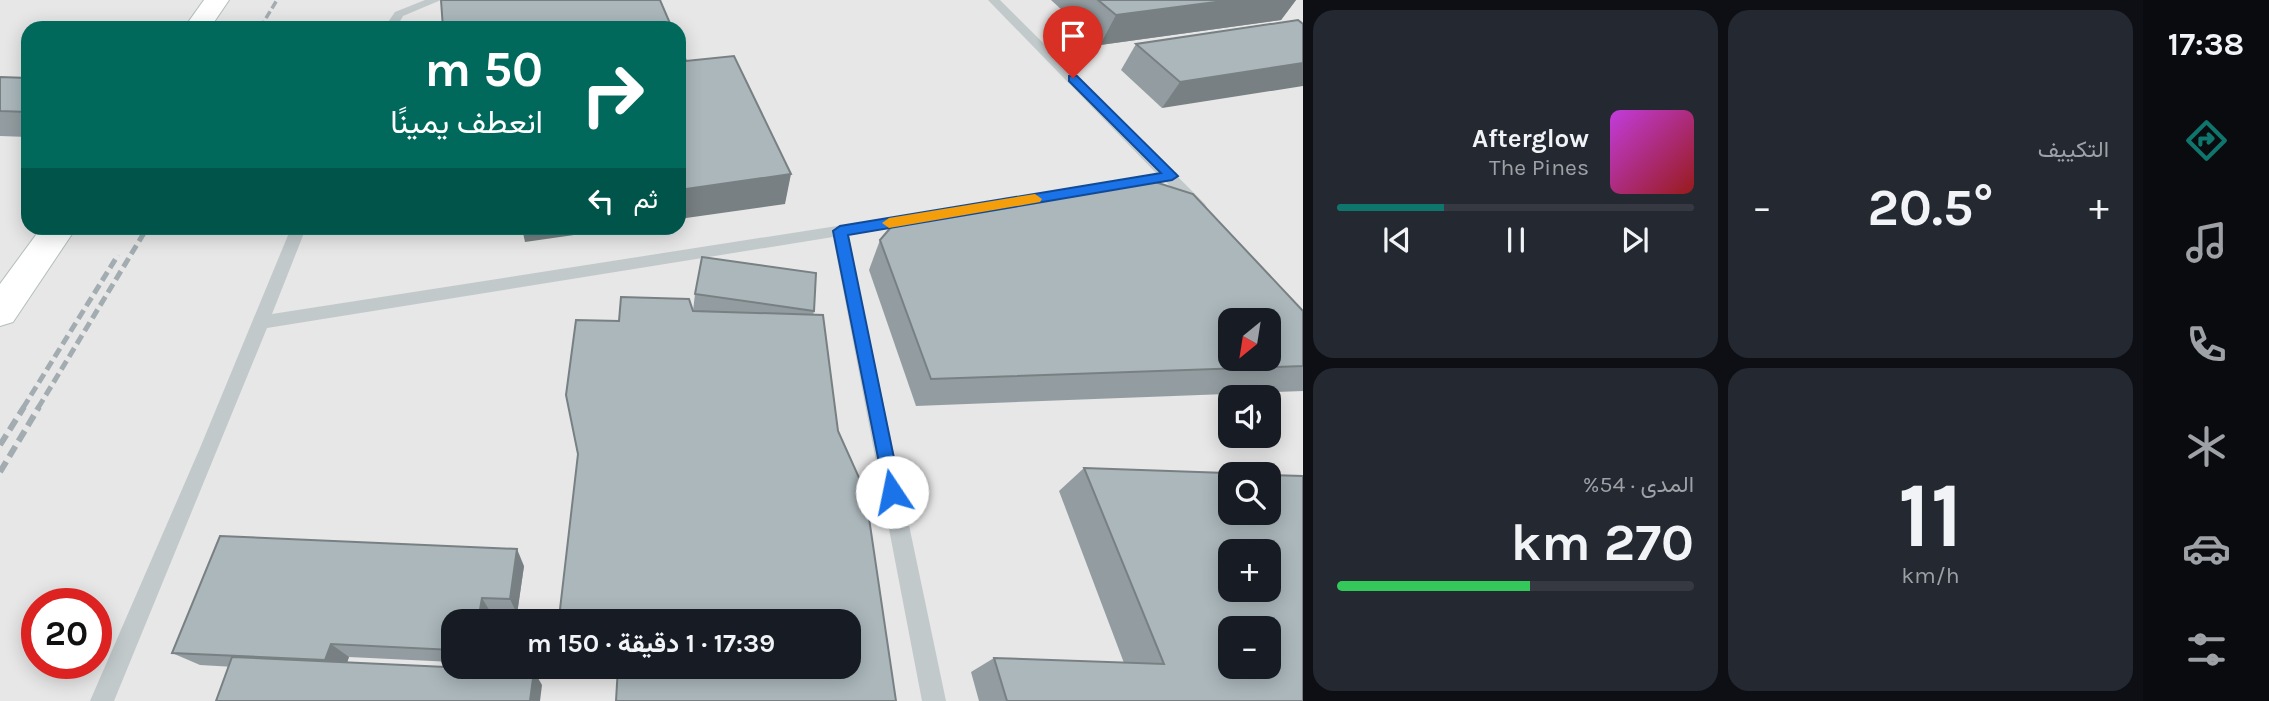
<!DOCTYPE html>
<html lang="ar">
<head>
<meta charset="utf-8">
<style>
	body { margin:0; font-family:Karla,Vazirmatn,sans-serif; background:#242831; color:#f1f3f6; direction:rtl; height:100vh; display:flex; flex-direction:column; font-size:26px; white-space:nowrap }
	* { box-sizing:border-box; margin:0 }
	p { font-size:23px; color:#9ea1a6 }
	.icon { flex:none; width:38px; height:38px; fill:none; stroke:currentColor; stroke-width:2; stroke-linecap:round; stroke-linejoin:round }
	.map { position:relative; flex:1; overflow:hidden; direction:ltr }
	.drawer { display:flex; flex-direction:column; gap:10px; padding:10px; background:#0d0f14; width:840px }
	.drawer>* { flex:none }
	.banner { position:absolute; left:21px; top:21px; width:665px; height:214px; border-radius:21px; box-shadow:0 4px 18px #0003; direction:rtl; background:#00695c; color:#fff; overflow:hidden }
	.needle { width:46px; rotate:210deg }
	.controls { position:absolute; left:1218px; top:308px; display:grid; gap:14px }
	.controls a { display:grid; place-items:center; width:63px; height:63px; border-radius:14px; background:#171b24; box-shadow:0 4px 18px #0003; font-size:35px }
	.speed { position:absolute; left:21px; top:588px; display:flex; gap:14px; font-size:35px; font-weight:700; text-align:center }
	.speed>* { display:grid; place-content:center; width:91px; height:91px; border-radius:50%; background:#171b24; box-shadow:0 4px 18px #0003; line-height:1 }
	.speed .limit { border:10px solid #d22; background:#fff; color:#111 }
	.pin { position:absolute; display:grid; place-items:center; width:60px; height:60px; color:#fff; margin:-72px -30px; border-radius:50% 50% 50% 0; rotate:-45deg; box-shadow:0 0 7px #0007 }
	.pin .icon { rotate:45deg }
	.me { position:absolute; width:77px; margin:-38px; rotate:349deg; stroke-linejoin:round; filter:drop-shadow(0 0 5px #0008) }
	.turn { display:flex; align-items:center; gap:24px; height:147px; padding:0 28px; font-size:32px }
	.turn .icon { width:91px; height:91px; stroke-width:2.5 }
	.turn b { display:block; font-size:49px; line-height:60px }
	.then { display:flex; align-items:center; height:66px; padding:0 28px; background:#0003; gap:14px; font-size:26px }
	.big { font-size:52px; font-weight:700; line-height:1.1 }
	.drawer .tile { flex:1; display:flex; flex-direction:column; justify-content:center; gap:10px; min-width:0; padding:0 24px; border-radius:21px; background:#242831 }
	.drawer .dial { align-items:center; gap:0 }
	.dial b { font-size:91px; line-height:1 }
	.song { display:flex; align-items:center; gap:21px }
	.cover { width:84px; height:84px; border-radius:10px; background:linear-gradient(135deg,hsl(290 70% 55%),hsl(0 70% 35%)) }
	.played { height:7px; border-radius:4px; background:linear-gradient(90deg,#0f766e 30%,#363941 30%) }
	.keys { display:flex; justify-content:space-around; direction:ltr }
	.heat { display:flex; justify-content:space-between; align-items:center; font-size:38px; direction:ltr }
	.charge { height:10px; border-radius:5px; background:linear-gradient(90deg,#34c759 54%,#363941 0) }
	.drawer .tiles { flex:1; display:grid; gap:10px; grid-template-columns:repeat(2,1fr) }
	.trip { position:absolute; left:441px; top:609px; width:420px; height:70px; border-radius:21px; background:#171b24; box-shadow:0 4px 18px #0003; font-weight:700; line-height:70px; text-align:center; direction:rtl }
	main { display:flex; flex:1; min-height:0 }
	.tabs { display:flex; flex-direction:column; width:126px; justify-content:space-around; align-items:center; background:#090b0e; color:#9ea1a6 }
	.tabs .icon { width:49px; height:49px }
	.tabs .current { color:#0f766e }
	.tabs b { font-size:32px; color:#f1f3f6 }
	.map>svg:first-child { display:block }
	.built { fill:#e6e7e6; fill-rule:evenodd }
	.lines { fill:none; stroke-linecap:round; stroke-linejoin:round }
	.secondary-casing { stroke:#b4bdc0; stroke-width:2 }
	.lane { fill:#c2c9cb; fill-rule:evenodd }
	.secondary { fill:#fff; fill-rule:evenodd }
	.rail-far2 { stroke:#a3adb1; stroke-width:3.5; stroke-dasharray:8 3.5; stroke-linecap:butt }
	.rail-far1 { stroke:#a3adb1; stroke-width:5; stroke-dasharray:10 5; stroke-linecap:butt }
	.rail { stroke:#a3adb1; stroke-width:6; stroke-dasharray:12 6; stroke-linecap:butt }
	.wall { fill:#939da1 }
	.shaded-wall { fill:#788083 }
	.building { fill:#abb7bb; stroke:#788083; stroke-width:2; fill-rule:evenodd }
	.route { fill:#1a73e8; stroke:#114b97; stroke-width:2 }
	.slow { fill:#f59e0b }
</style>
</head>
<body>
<main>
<nav class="tabs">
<b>17:38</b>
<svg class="icon current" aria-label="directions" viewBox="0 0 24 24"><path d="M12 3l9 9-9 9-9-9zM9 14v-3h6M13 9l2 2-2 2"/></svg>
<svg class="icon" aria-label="music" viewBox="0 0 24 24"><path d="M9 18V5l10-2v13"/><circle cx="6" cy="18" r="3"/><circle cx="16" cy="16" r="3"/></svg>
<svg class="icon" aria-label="phone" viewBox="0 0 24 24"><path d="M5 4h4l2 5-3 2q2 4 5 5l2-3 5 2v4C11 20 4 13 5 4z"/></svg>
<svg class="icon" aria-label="climate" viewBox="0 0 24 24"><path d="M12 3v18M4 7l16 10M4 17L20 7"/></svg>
<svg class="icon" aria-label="car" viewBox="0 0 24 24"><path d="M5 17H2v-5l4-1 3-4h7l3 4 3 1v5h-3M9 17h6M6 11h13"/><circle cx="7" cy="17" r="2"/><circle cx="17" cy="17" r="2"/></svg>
<svg class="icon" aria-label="filters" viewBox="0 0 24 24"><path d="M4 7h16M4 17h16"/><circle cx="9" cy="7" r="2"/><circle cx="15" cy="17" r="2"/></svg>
</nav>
<section class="drawer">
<div class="tiles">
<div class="tile"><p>التكييف</p>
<div class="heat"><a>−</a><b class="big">20.5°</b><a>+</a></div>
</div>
<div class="tile">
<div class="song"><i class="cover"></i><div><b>Afterglow</b><p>The Pines</p></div></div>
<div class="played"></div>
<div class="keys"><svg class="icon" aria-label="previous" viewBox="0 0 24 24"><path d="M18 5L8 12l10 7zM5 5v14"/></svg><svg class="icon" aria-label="pause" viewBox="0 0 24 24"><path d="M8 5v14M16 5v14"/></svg><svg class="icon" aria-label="next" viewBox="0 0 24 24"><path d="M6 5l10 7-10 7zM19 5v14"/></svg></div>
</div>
<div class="tile dial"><b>11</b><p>km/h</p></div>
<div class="tile"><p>المدى · 54%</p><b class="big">270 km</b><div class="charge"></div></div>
</div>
</section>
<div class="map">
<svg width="1303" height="701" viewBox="0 0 1303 701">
	<rect width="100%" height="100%" fill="#f8f7f5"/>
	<path class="built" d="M0,0h1303v701h-1303zM28,28h651v200h-651zM1230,320h39v39h-39zM1230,397h39v39h-39zM1230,474h39v39h-39zM1230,551h39v39h-39zM37,604h59v59h-59zM453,621h396v46h-396zM1230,628h39v39h-39z"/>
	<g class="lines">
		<g class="secondary-casing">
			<g id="secondary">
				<path d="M204,0h25l-19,28h-26z"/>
				<path d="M41,228h35l-63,94 -13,4v-42z"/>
			</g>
		</g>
		<g class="lane">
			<path d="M425,0h16l-38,16 -7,12h-12l11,-16z"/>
			<path d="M988,0h12l172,171 5,2 1,4 27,27 2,4 -2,4h-10l-29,-30 -108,18 -5,-1v-8l5,-1 99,-16z"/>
			<path d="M920,213l8,5 -3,4 -77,13 98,466h-24l-89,-464 -566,91 -153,373h-24l110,-253 91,-220h15l-34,86z"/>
		</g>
		<use href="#secondary" class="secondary"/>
		<path class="rail-far2" d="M260,28l17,-28"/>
		<g class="rail-far1">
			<path d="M23,408l95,-153"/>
			<path d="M38,408l109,-180"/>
		</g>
		<g class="rail">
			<path d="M0,445l24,-38"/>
			<path d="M0,472l39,-65"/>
		</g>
	</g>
	<g class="wall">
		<path d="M1051,0h245l-15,20 -181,25z"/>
		<path d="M1298,20l-136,88 -41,-38 15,-26z"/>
		<path d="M0,77l28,1v59l-28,-1z"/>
		<path d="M880,240l423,71v80l-387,15 -47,-136z"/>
		<path d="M695,294l119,17 -1,4 36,306h-289l-1,-3 19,-161 -12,-62 53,-74 74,-10z"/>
		<path d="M1084,468l219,233h-324l-8,-29 23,-14 130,5 -65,-172z"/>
		<path d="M524,566l-7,48 -26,-1 -38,8v41l-104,-5 -2,5 195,23 -342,-20 -28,-12z"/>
	</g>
	<g class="shaded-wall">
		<path d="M1231,0h65l-15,20 -181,25 16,-30z"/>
		<path d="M1303,63v23l-141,22 18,-26z"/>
		<path d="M791,174l-6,30 -106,15v-29z"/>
		<path d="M522,228h101l-98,14z"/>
		<path d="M517,549l7,17 -7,48 -7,-15z"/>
		<path d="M482,598l9,15 -1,8h-12z"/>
		<path d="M331,644l18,13 -5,15 -19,-12z"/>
		<path d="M534,671l8,14 -2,16h-10z"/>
	</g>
	<g class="building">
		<path d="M441,0h219l12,28h-229z"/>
		<path d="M1098,0h133l-115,15z"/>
		<path d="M1298,20l5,4v39l-123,19 -44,-38z"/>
		<path d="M679,45l7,16 48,-5 57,118 -112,16z"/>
		<path d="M0,77l28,1v34l-28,-1z"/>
		<path d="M1152,181l41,13 110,117v55l-372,13 -51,-139 19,-22zM1230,320h39v39h-39z"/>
		<path d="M702,257l114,16 -2,38 -119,-17z"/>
		<path d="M621,297l68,2 4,12 130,4 15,116 27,60 31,210h-280l2,-34h231v-46h-228l-62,-3 19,-164 -12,-59 10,-75 43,1z"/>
		<path d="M1084,468l171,6h-25v39h39v-38l34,1v225h-296l-13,-43 170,6zM1230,551h39v39h-39zM1230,628h39v39h-39z"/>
		<path d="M220,536l297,13 -7,50 -28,-1 -4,23h-25v29l-122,-6 -6,16 -153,-7z"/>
		<path d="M232,657l302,14 -4,30h-314z"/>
	</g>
	<path class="route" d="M1069,76h8l101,100 -6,4 -324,55 53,257 -3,6 -6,3 -6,-3 -53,-267 7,-5 321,-53 -92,-92z"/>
	<path class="slow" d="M1035,194l7,5 -2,3 -151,26 -7,-5 7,-5z"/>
</svg>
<div class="controls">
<a><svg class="needle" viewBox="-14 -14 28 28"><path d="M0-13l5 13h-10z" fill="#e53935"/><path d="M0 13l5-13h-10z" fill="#9ea1a6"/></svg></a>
<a><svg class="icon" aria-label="sound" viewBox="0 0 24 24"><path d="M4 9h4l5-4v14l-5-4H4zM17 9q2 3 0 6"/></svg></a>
<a><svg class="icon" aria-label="search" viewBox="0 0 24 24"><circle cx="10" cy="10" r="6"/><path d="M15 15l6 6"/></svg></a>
<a>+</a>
<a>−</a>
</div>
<div class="speed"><div class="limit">20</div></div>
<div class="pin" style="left:1073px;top:78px;background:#d93025"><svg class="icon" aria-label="arrive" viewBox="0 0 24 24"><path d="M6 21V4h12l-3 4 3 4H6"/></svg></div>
<svg class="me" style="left:892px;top:492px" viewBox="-20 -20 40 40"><circle r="19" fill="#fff"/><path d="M0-13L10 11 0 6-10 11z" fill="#1a73e8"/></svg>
<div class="trip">17:39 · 1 دقيقة · 150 m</div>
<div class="banner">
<div class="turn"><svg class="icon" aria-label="right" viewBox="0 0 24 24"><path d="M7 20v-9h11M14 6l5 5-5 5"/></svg><div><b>50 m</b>انعطف يمينًا</div></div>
<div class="then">ثم<svg class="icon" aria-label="left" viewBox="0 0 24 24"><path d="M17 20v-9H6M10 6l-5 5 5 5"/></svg></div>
</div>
</div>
</main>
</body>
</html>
